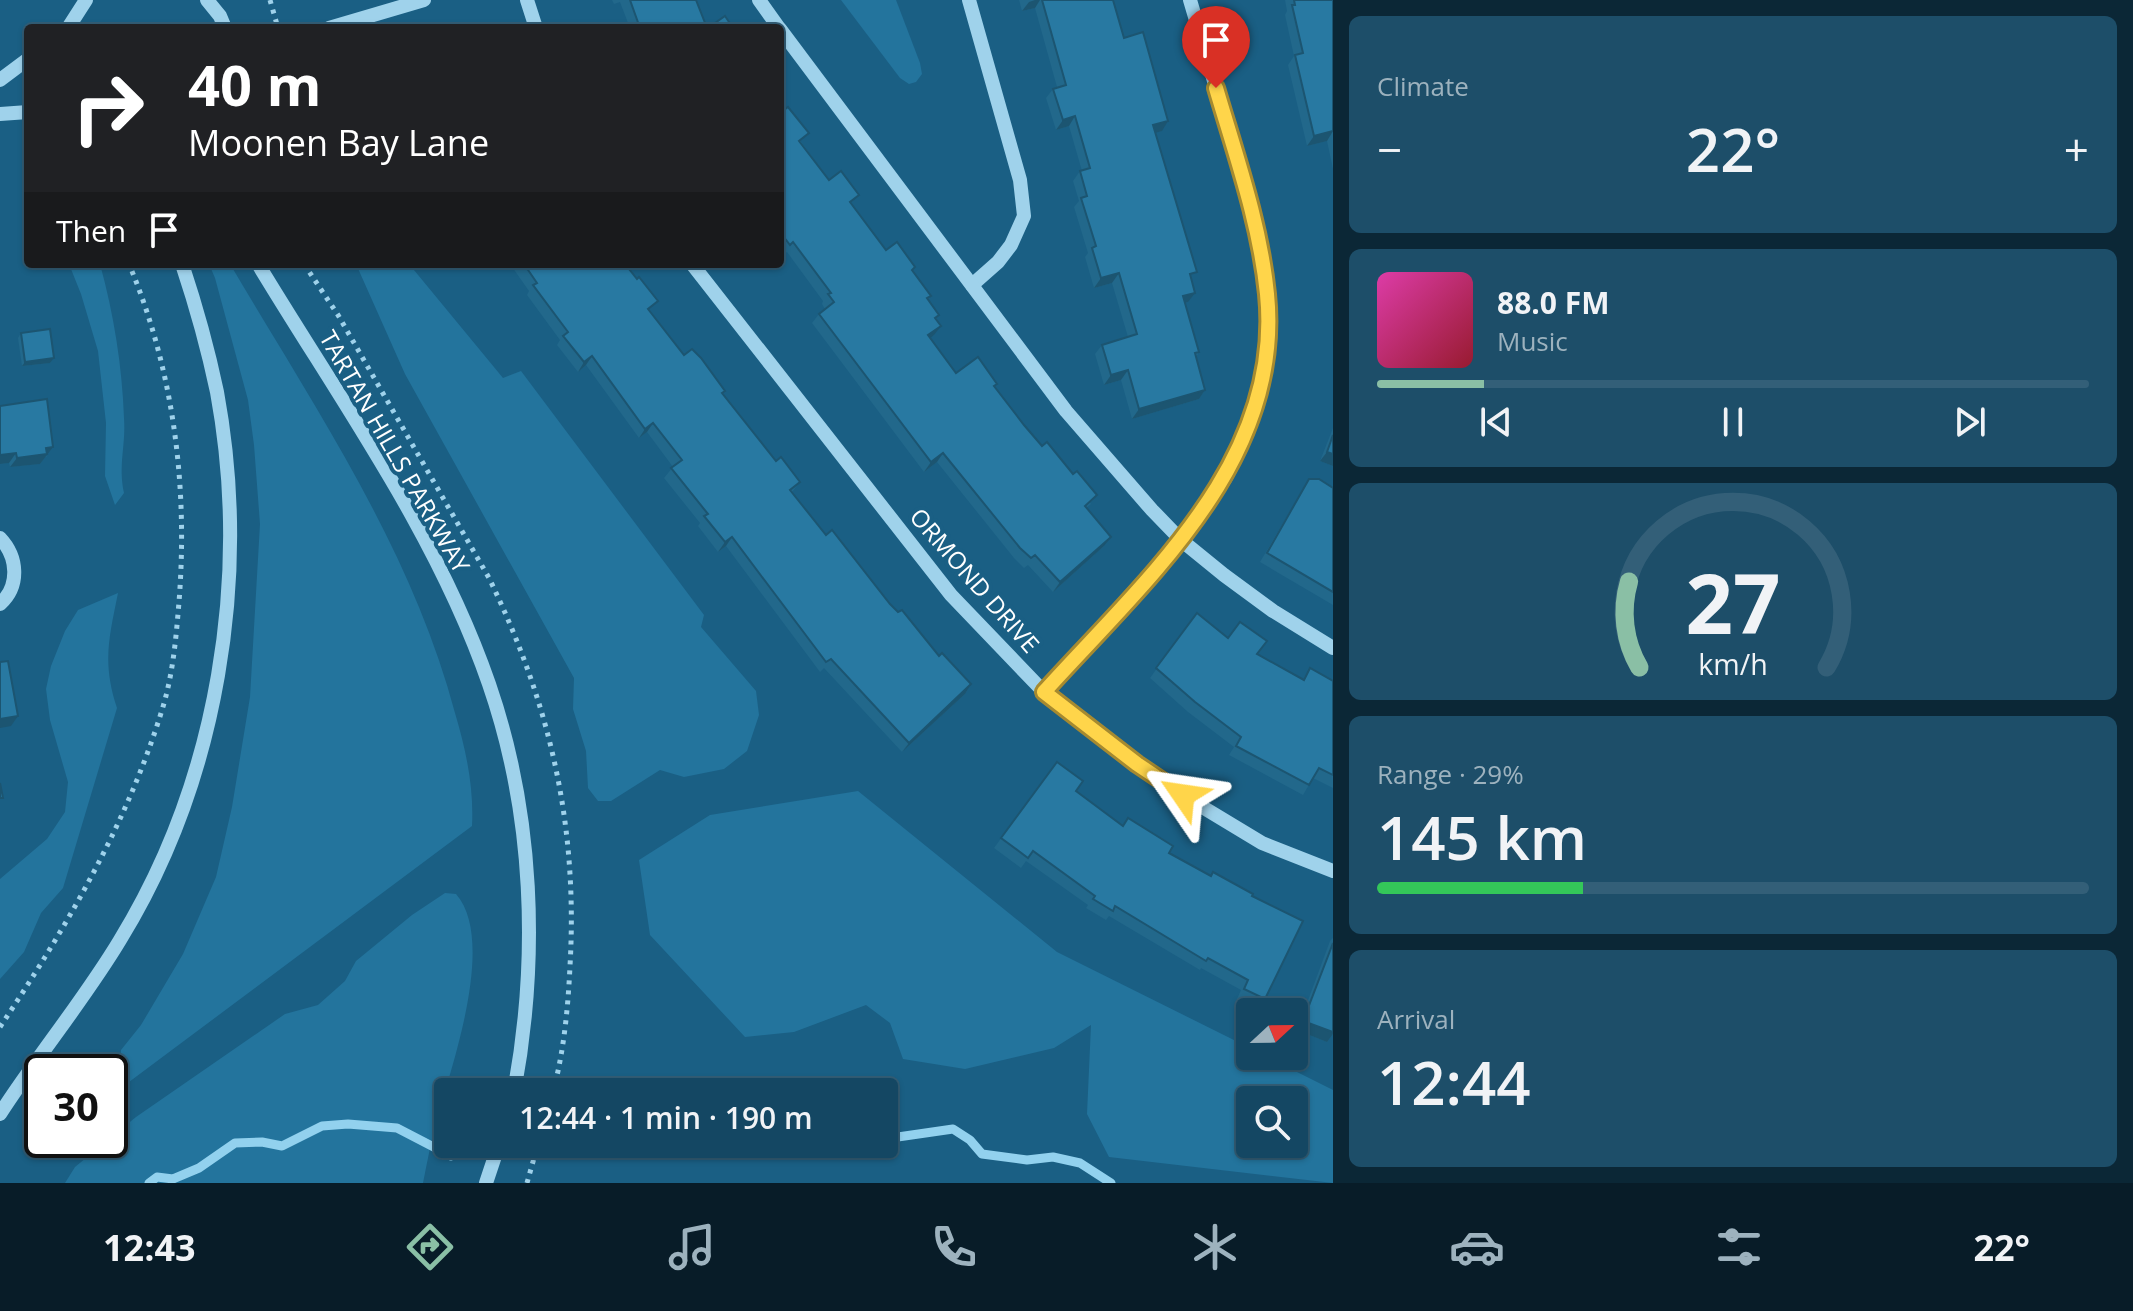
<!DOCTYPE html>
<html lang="en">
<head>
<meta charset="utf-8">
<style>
	body { margin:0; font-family:"Open Sans",sans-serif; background:#1d4e69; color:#f1f3f6; height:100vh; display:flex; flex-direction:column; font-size:30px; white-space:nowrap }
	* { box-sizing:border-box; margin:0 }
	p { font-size:26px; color:#9db2be }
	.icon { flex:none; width:44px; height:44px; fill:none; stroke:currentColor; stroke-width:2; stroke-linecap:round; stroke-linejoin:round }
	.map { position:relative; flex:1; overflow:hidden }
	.details { display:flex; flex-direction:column; gap:16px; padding:16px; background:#0b2736; width:800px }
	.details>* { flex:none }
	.banner { position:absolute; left:24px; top:24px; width:760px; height:244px; border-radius:8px; box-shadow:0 2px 6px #0004,0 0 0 2px #335f78; background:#202124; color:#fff; overflow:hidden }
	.needle { width:52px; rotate:68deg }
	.controls { position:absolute; left:1236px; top:998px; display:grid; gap:16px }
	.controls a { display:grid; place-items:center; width:72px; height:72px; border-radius:8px; background:#144763; box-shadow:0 2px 6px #0004,0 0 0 2px #335f78; font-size:40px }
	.speed { position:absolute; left:24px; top:1054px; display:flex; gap:16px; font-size:40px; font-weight:700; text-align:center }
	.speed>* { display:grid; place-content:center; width:104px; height:104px; border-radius:50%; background:#144763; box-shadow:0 2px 6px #0004,0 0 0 2px #335f78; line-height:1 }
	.speed .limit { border:4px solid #111; border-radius:12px; background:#fff; color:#111 }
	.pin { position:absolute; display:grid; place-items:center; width:68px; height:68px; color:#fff; margin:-82px -34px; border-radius:50% 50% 50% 0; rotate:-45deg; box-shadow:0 0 8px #0007 }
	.pin .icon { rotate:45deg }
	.me { position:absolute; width:88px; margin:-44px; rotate:302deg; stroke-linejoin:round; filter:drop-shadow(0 0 6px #0008) }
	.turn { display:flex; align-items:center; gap:28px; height:168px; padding:0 32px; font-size:36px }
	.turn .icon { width:104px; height:104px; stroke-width:2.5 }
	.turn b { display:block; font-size:56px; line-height:68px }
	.then { display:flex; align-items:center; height:76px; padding:0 32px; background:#0003; gap:16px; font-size:30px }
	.big { font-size:60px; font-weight:600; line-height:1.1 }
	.details .card { flex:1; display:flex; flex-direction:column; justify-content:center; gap:12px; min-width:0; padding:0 28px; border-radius:12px; background:#1d4e69 }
	.details .dial { align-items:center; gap:0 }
	.dial svg { height:208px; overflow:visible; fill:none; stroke:#335f78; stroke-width:7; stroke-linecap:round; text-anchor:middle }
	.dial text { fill:#f1f3f6; stroke:none }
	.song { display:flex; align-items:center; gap:24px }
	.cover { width:96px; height:96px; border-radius:12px; background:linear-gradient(135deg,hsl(320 70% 55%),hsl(350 70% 35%)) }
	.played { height:8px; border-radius:4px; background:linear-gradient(90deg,#8abfa5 15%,#335f78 15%) }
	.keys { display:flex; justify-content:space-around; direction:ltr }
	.heat { display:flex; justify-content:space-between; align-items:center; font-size:44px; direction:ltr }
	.charge { height:12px; border-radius:6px; background:linear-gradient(90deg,#34c759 29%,#335f78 0) }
	.trip { position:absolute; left:434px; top:1078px; width:464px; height:80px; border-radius:8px; background:#144763; box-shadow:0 2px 6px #0004,0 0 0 2px #335f78; font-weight:600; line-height:80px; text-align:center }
	.menu { display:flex; height:128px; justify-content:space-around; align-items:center; background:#081c28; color:#9db2be }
	.menu .icon { width:56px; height:56px }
	.menu .on { color:#8abfa5 }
	.menu b { font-size:36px; color:#f1f3f6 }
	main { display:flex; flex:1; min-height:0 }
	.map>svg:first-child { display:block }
	.green { fill:#23749d; fill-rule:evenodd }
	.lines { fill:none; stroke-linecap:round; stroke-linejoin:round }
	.stream { stroke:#92d1ee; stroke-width:9 }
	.path { stroke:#9fd2eb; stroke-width:5; stroke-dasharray:4 6; stroke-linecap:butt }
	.minor { stroke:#9fd2eb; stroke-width:14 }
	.wall { fill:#22688b }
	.shaded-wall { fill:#1c5571 }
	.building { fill:#2879a2; stroke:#1c5571; stroke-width:2 }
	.route-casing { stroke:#a68a30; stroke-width:20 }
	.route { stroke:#ffd54a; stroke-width:14 }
	.labels { text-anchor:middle; stroke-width:8; stroke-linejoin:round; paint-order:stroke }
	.street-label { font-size:24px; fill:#fff; stroke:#1a5f84 }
</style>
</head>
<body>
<main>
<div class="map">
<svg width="1333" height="1183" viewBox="0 0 1333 1183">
	<rect width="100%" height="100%" fill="#1a5f84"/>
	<g class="green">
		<path d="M841,0h55l24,63 2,11 -6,8 -7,2 -9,-6z"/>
		<path d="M69,264h31c14,51 22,102 24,154 2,28 -6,46 0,75l-9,12 -10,-29 1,-53 -8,-72 -17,-57z"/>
		<path d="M209,264h21c85,144 182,286 225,449 11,37 19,74 17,113l-343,256 -9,-8 1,-24 20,-25 42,-71 33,-77 16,-70 18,-110 10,-173 -6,-79 -6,-45 -33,-122z"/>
		<path d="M356,264h53l94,114 18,-7 183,244 -3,12 55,64 3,24 -12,36 -23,18 -40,8 -24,-7 -49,31h-13l-10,-13 -2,-37 -13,-42 1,-31 -169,-304z"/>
		<path d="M118,593c-9,45 -16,70 -1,115l-54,180 -22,25 -17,39 -24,27v-100l47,-40 18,-27 3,-30 -18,-62 -4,-31 5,-23 14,-35 13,-21z"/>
		<path d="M858,791l199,161 193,96v8h15l68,34v93l-224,-26 -22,-43 4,-89 -37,23 -89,21 -62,-10 -13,-36 -24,-18 -72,27 -49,5 -95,-102 -11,-75 71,-45zM1294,1100v44h-44v-44z"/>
		<path d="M445,893l11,1c41,47 -5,174 -20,228 -5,20 -9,41 -13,61h-358l10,-16 61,-50 149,-103 33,-9 27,-24 11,-20 56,-46z"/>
	</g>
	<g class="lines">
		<g class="stream">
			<path d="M884,1139l69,-10 17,11 12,14 45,6 26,-3 27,6 31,20"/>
			<path d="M576,1151l33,-1 32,-6"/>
			<path d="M149,1183l8,-6 16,2 26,-11 36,-25 27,-1 20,4 40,-20 26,-2 49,4 54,28"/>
		</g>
		<g class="path">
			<path d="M270,0l8,28"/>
			<path d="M304,264l34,51 151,263c61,126 89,247 81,388 -2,42 -6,85 -17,126"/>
			<path d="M0,1027c66,-99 127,-203 162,-317 11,-35 14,-72 17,-108 9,-115 -5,-231 -50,-338"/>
			<path d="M527,1183l11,-39"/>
		</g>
		<g class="minor">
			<path d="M207,0l13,16 5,12"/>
			<path d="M527,0l9,28"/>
			<path d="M759,0l20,28"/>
			<path d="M969,0l51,180 4,36 -13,29 -13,17 -26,23"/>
			<path d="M68,28l18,-28"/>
			<path d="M329,28l95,-28"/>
			<path d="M780,29l286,382 86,99 29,30 43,35 49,36 60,37"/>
			<path d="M0,80l28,-21"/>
			<path d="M0,114l28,-2"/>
			<path d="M258,264c82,136 179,269 231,420 45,130 50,274 25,408"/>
			<path d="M692,264l259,331 93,97 112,87 106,64 71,28"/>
			<path d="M0,538c18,19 20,48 0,66"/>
			<path d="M1044,692l151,-169 30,-44 13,-26 18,-50 10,-53 2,-54 -7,-45 -10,-45 -61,-206"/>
			<path d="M0,1114c38,-59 84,-114 120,-174 98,-160 131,-363 97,-548 -9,-43 -21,-86 -35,-128"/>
			<path d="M486,1183l13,-39"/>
		</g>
	</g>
	<g class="wall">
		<path d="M612,0h84l11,28h-77l-10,-26 -6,2z"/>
		<path d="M1019,0h94l11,38 38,93 -7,1 36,148 -3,22 -3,1 14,49 -3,5 9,33 -6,9 -67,20 -11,-39 -17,5 -9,-31 7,-9 26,-8 -16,-54 -18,5 -9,-31 3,-4 -14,-46 5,-6 -6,-20 7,-10h2l-13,-45 -13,4 -10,-32 7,-9 4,-2 -22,-79 -13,3z"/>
		<path d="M1285,0h48v169l-6,-28 -20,5 -19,-81 6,-9 -9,-41 2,-4z"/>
		<path d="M780,113l49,67 23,25 34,45 29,17 -3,4 19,25 -3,4 11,15 -3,4 -2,16 -4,3 26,35 39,14 29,38 67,79 -5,4 18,38 -51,46 -25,-27 -4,3 -10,-10 -77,-96 -13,10 -112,-149 7,-9 6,-5 -3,-5 1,-3 -36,-49 -4,3 -3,-4z"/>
		<path d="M510,264h115l25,48 34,43 41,36 -2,3 53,67 24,21 -8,10 34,43 113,121 32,28 -6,10 -63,58 -78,-84 -4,4 -94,-126 -8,6 -20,-26 2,-3 -36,-45 9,-11 -26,-35 -8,6 -53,-73 -8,7 -21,-27 3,-5 -33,-45 2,-4z"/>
		<path d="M21,333l33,25 -4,5 -28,3 -4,-28z"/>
		<path d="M0,406l47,51h-2l-5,7 -30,3 -1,-4 -9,1z"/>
		<path d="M1333,428v38l-13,-5z"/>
		<path d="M1309,479l24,9v117l-73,-43z"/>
		<path d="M1197,613l31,25 75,41 7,-11 23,13v107l-20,-10 -10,17 -74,-40 5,-8 -46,-35 -38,-34z"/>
		<path d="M1057,762l19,29 46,35 89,50 41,20 13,103 -7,10 -21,-10 4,-9 -40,-22 -1,2 -91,-54 -3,4 -20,-12 2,-3 -62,-44 -5,7 -27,-20z"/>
		<path d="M1333,938v96l-6,8 -30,-12 33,-89z"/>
	</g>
	<g class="shaded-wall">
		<path d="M1035,0h5l-5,8 -13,3 7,-9z"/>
		<path d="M1075,116l-6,10 -13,4 7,-10z"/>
		<path d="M1168,121l-6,10 -15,4 6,-10z"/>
		<path d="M1333,131l-6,10 -20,5 7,-10z"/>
		<path d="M1119,273l-7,10 -18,5 7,-10z"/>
		<path d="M1195,293l-7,9 -12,4 7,-10z"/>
		<path d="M941,326l-7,9 -12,10 6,-10z"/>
		<path d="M592,356l-6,9 -8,7 6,-10z"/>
		<path d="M54,358l-4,5 -28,3 3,-4z"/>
		<path d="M1128,370l-7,10 -17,5 7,-10z"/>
		<path d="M1205,390l-6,9 -67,20 7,-10z"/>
		<path d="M653,423l-6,9 -8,6 6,-9z"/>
		<path d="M53,447l-13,17 -30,3 7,-9 29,-10z"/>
		<path d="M1327,452l6,2v12l-13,-5z"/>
		<path d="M16,453l-7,10 -9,1v-9z"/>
		<path d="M943,453l-6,9 -13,10 7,-10z"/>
		<path d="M732,537l-6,9 -8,6 7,-10z"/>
		<path d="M1111,537l-7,9 -51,46 7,-10z"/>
		<path d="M971,684l-6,10 -63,58 7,-9z"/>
		<path d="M18,716l-7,10 -11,2v-9z"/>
		<path d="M1303,1021l30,9v4l-6,8 -30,-12z"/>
	</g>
	<g class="building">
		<path d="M630,0h66l11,28h-67z"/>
		<path d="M1042,0h71l11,38 19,-6 25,89 -15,4 44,147 -7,2 5,19 -12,3 16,56 -4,1 10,37 -66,19 -11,-39 -17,5 -9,-30 35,-11 -18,-61 -18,5 -9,-30 4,-2 -15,-48 6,-2 -7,-25 10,-3 -15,-52 -12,4 -10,-31 13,-4z"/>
		<path d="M1294,0h39v131l-19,5 -19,-81 8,-2 -11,-48h3z"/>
		<path d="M725,16l8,12h-25z"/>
		<path d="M788,107l21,26 -10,8 30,39 12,-9 18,24 -9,7 36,48 11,-8 18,25 -3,3 19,26 -4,2 12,17 -4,3 6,8 -13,9 28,38 22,-16 19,27 -3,2 30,39 18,21 5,-4 26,32 4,-3 20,24 -12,11 26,31 -51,45 -25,-27 -4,3 -11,-10 -77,-95 -12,9 -112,-148 15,-12 -6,-8 3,-1 -38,-51 -3,3 -10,-13v-119z"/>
		<path d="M524,264h101l12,15 2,-2 19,24 -10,8 36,46 8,-6 9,9 24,33 -3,2 54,68 5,-4 19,25 -10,8 36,45 6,-5 58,74 8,8 4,-2 37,46 3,-3 29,31 -62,59 -78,-84 -5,3 -94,-125 -7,5 -21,-26 4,-2 -37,-46 11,-8 -29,-37 -8,6 -53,-73 -8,6 -21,-26 5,-4 -35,-47 4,-2z"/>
		<path d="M50,329l4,29 -29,4 -4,-29z"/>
		<path d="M47,399l6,48 -7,1 1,6 -30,4 -1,-5 -16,2v-49z"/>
		<path d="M1333,435v19l-6,-2z"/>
		<path d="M1309,479h10l14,9v104l-66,-39z"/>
		<path d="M1197,613l31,25 12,-16 27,19 -10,13 47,26 6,-12 23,13v94l-14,-7 -10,17 -73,-39 5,-9 -46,-35 -39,-34z"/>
		<path d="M8,661l10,55 -18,3v-57z"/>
		<path d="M1057,762l26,19 -7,10 47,35 5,-8 45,28 -4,7 42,23 2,-4 40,22 -1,2 51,25 -38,78 -21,-10 4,-9 -40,-22 -2,3 -91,-55 -2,5 -20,-12 2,-3 -62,-45 -5,7 -27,-20z"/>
		<path d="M0,783l3,15h-3z"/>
		<path d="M1333,943v89l-30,-11z"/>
	</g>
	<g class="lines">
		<g class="route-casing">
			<path id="route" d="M1183,795l-46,-31 -93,-72c102,-113 240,-231 223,-398 -7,-70 -31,-138 -51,-206"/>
		</g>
		<use href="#route" class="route"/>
	</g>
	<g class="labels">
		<g class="street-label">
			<text transform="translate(394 452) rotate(60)" y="8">TARTAN HILLS PARKWAY</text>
			<text transform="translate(974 581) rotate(49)" y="8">ORMOND DRIVE</text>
		</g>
	</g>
</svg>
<div class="controls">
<a><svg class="needle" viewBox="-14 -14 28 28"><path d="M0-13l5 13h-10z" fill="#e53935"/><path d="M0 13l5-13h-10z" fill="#9db2be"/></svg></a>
<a><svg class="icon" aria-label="search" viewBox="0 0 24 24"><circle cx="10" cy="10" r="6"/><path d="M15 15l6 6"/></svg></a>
</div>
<div class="speed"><div class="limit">30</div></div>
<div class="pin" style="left:1216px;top:88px;background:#d93025"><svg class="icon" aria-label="arrive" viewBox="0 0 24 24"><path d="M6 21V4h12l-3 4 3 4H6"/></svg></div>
<svg class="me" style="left:1183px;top:795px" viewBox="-20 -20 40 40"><path d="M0-17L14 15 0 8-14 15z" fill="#ffd54a" stroke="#fff" stroke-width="4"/></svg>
<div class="trip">12:44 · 1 min · 190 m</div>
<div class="banner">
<div class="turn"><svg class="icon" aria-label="right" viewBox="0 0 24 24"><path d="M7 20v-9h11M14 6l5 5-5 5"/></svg><div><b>40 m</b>Moonen Bay Lane</div></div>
<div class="then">Then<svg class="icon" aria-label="arrive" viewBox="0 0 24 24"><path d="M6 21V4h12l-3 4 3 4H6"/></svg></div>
</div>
</div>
<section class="details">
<div class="card"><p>Climate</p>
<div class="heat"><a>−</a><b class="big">22°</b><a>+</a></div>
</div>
<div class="card">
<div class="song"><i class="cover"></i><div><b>88.0 FM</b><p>Music</p></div></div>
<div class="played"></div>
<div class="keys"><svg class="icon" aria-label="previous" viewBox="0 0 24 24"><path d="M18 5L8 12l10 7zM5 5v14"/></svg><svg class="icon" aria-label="pause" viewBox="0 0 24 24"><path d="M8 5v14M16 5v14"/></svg><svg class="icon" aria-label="next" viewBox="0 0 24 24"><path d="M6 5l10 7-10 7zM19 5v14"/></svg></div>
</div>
<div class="card dial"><svg viewBox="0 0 100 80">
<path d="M14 69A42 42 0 1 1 86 69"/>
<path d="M14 69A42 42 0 0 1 10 36" stroke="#8abfa5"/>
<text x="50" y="56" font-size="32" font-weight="700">27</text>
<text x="50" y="72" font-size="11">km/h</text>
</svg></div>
<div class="card"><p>Range · 29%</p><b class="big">145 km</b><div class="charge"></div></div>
<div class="card"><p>Arrival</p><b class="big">12:44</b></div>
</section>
</main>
<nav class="menu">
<b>12:43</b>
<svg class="icon on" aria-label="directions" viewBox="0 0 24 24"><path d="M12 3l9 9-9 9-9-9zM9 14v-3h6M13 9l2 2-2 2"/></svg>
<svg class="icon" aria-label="music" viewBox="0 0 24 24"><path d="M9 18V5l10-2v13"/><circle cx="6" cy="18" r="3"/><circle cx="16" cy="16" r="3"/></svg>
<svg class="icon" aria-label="phone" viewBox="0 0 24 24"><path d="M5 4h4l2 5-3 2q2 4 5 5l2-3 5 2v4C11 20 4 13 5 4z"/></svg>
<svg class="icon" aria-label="climate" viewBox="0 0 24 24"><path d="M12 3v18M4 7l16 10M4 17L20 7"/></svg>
<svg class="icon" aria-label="car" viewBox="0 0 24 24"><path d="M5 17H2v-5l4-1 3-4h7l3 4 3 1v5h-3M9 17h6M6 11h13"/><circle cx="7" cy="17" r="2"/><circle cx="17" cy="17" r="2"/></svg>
<svg class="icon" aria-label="filters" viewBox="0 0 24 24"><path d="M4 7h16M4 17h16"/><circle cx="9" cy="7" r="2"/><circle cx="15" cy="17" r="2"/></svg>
<b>22°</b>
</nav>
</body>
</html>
